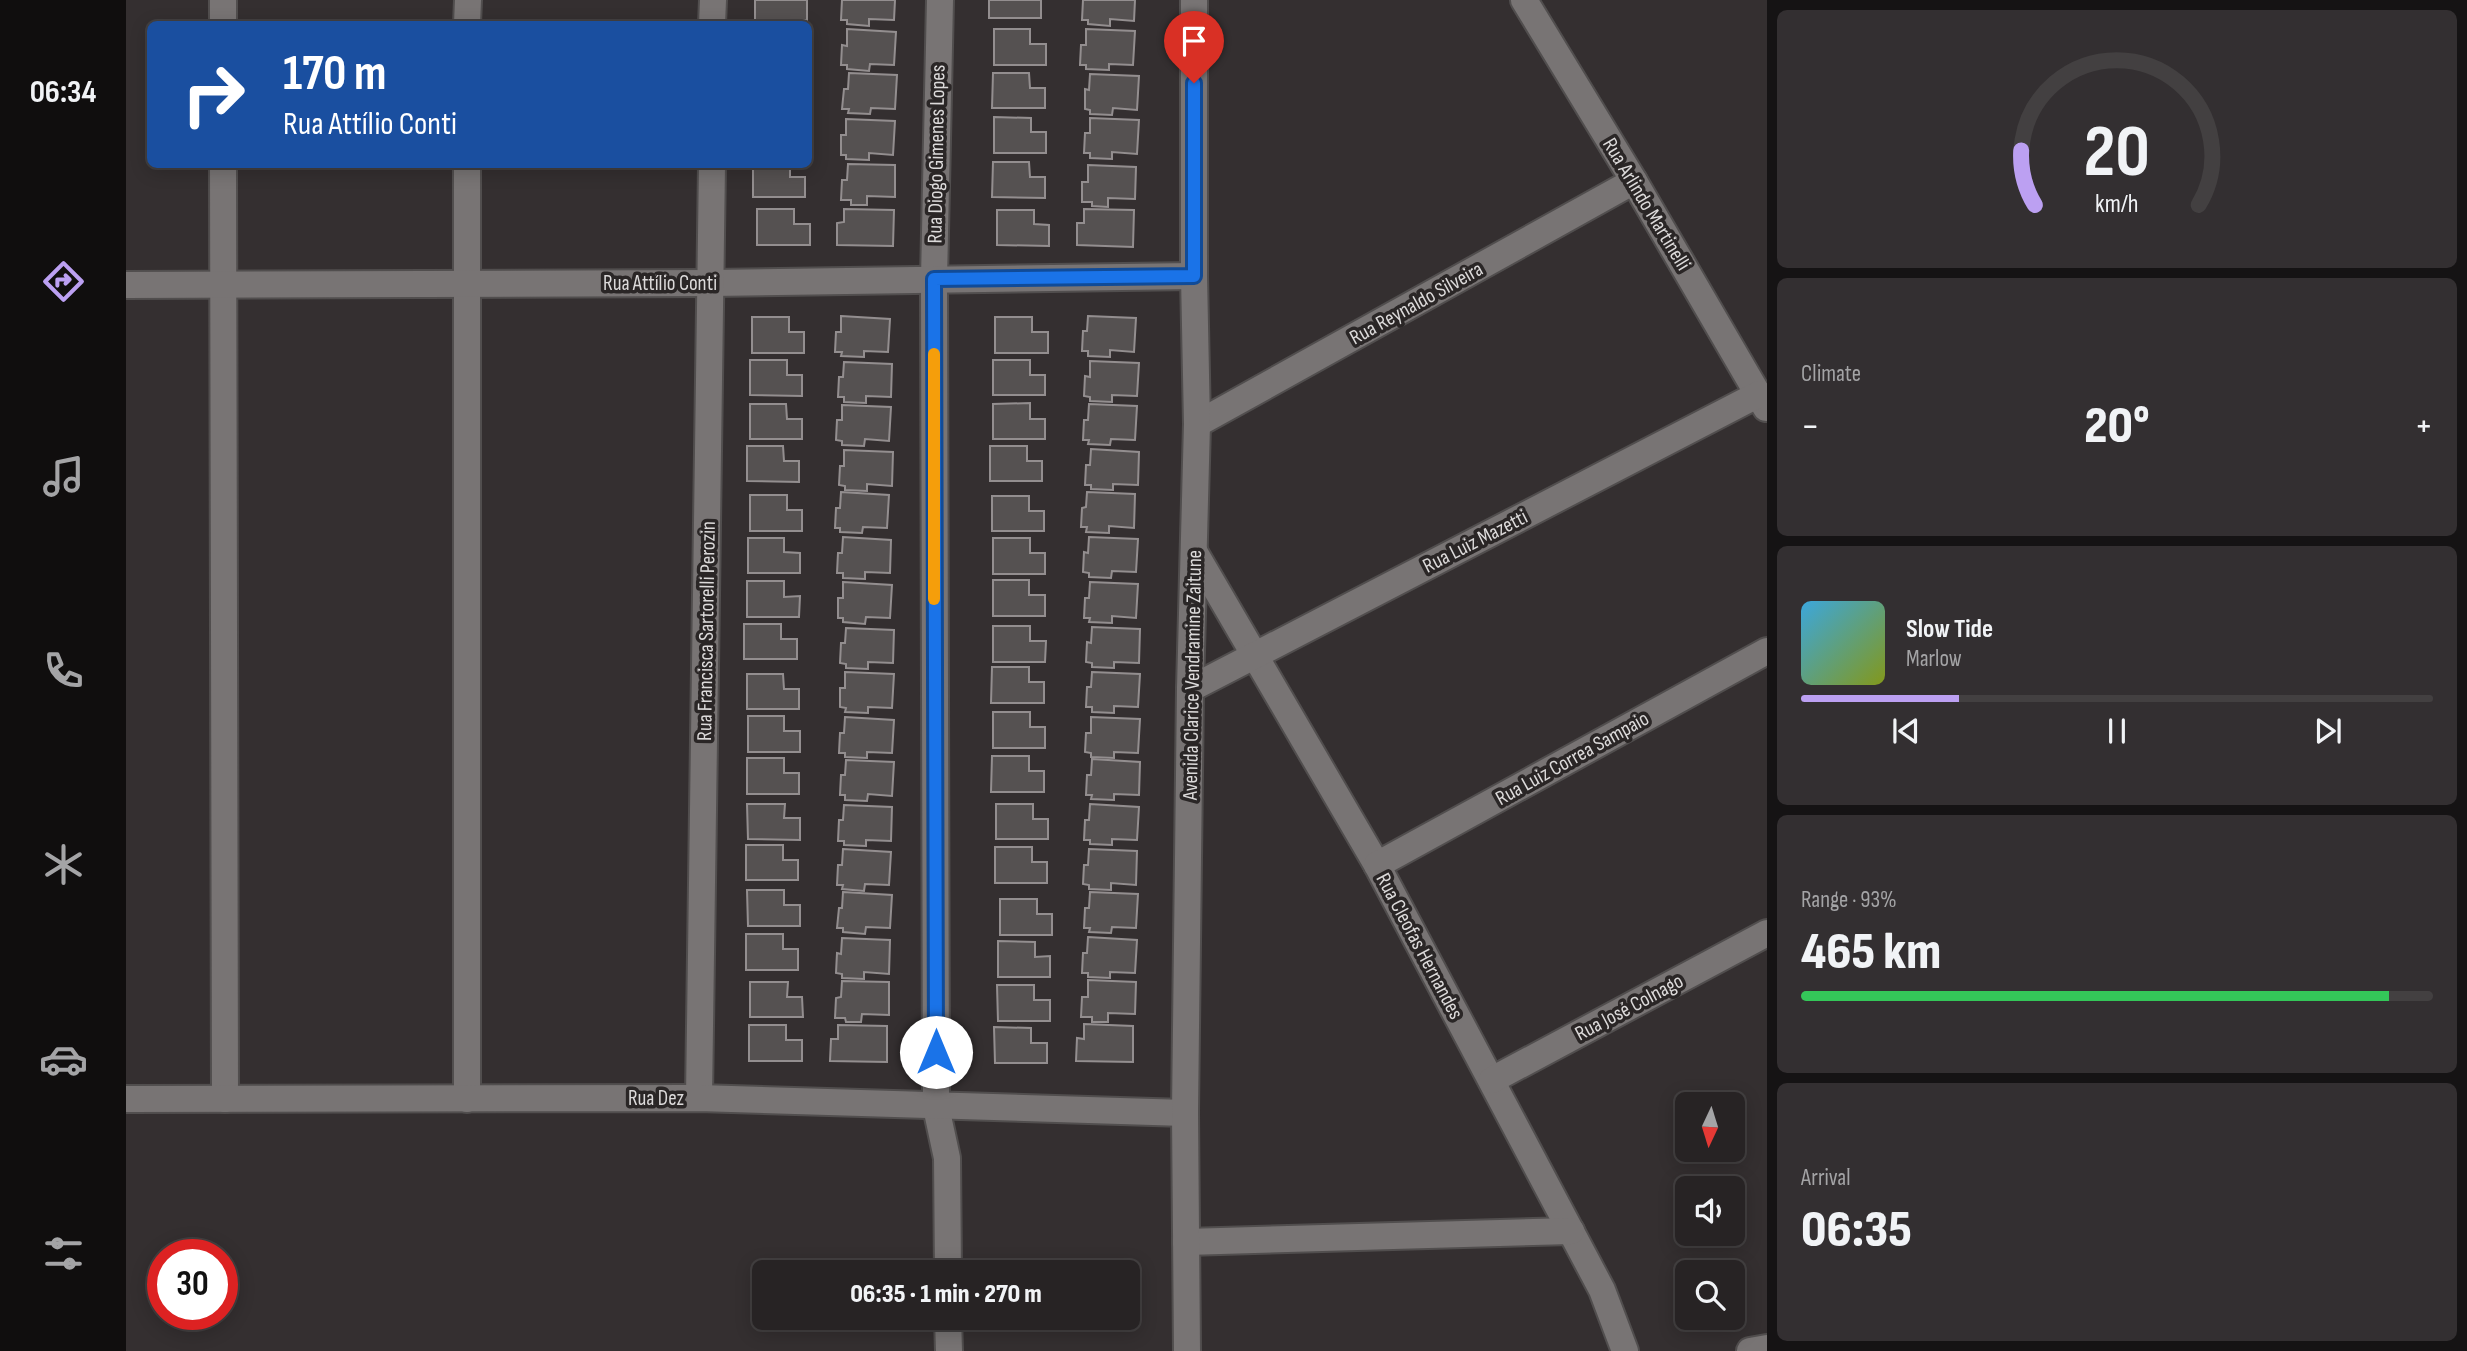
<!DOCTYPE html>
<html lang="en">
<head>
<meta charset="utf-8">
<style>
	body { margin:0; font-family:"Sofia Sans Condensed",sans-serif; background:#332f31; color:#f1f3f6; height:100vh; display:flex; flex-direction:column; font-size:26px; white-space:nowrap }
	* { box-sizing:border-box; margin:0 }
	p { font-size:23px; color:#a4a4a6 }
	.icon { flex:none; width:38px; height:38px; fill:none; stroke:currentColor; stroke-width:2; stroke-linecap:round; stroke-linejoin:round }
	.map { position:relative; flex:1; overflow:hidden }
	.drawer { display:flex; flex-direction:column; gap:10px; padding:10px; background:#151314; width:700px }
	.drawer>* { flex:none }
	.banner { position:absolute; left:21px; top:21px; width:665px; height:147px; border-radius:10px; box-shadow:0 4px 18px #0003,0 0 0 2px #434041; background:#1a4fa0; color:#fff; overflow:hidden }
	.needle { width:46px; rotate:184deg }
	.fabs { position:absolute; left:1549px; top:1092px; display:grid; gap:14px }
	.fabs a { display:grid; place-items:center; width:70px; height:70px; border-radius:10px; background:#272324; box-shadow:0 4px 18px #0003,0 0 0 2px #434041; font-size:35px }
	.speed { position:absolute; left:21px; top:1239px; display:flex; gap:14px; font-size:35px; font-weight:700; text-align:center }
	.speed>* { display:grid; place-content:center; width:91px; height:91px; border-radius:50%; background:#272324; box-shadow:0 4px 18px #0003,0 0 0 2px #434041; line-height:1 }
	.speed .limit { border:10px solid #d22; background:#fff; color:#111 }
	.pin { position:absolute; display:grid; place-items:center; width:60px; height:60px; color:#fff; margin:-72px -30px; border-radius:50% 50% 50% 0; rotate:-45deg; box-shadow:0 0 7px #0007 }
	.pin .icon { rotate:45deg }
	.me { position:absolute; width:77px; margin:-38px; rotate:0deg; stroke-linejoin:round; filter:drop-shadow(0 0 5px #0008) }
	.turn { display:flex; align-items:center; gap:24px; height:147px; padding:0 21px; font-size:32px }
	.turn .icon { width:91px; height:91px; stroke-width:2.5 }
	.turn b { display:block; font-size:49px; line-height:60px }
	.big { font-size:52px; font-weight:800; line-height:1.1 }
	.drawer .card { flex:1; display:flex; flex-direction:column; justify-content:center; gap:10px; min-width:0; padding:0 24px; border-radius:10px; background:#332f31 }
	.drawer .dial { align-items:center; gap:0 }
	.dial svg { height:182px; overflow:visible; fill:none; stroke:#434041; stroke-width:7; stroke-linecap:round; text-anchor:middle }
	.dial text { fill:#f1f3f6; stroke:none }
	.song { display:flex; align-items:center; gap:21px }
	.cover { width:84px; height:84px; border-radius:10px; background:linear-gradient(135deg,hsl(200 70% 55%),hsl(70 70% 35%)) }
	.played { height:7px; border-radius:4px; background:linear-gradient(90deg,#bca0f2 25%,#434041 25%) }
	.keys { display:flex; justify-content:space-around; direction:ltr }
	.heat { display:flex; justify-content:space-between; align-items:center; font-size:38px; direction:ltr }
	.charge { height:10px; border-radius:5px; background:linear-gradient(90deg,#34c759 93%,#434041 0) }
	.trip { position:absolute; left:626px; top:1260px; width:388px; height:70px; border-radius:10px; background:#272324; box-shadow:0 4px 18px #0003,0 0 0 2px #434041; font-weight:800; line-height:70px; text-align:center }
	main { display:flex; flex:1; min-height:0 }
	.tab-bar { display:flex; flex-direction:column; width:126px; justify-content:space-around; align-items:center; background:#100e0e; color:#a4a4a6 }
	.tab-bar .icon { width:49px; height:49px }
	.tab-bar .selected { color:#bca0f2 }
	.tab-bar b { font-size:32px; color:#f1f3f6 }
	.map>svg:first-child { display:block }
	.building { fill:#555151; stroke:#938e8f; stroke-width:2 }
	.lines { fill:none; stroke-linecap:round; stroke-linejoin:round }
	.street-casing { stroke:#514e4e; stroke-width:30 }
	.street { stroke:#787474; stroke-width:26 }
	.route-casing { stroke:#114b97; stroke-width:18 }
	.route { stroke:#1a73e8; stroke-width:12 }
	.slow { stroke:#f59e0b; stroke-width:12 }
	.labels { text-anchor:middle; stroke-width:7; stroke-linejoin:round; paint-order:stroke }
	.street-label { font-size:21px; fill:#dcdada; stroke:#2a2626 }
</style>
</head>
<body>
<main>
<nav class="tab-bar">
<b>06:34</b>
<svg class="icon selected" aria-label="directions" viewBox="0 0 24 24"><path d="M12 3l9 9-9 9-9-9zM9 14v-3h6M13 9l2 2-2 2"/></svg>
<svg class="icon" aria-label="music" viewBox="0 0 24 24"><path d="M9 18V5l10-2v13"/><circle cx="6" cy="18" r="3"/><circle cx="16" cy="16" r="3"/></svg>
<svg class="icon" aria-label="phone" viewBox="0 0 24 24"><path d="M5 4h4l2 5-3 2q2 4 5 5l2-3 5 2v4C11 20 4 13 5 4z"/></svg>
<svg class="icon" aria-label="climate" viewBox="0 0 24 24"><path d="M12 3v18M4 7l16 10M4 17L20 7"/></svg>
<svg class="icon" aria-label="car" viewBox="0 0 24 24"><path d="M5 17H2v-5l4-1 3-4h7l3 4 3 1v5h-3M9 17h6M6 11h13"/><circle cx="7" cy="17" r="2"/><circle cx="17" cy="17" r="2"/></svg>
<svg class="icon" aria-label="filters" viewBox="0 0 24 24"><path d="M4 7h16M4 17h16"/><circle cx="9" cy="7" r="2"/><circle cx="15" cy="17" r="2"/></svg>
</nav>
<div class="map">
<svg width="1641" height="1351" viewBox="0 0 1641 1351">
	<rect width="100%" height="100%" fill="#342f30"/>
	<g class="building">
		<rect x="629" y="0" width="52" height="20"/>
		<path d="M716,0h53l-1,20 -25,-1v7l-22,-2v-4h-6z"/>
		<rect x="863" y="0" width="52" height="18"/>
		<path d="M957,0h52l-1,21 -24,-2v7l-22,-2v-4h-6z"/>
		<path d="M721,29l49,3 -2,33 -24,-1 -1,7 -22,-2v-4h-6l1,-20 5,1z"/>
		<path d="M868,29h36v15h16v21h-52z"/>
		<path d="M960,29l49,2 -2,34 -24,-1v6l-23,-1v-4h-6l1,-20h5z"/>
		<path d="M723,73l48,2 -2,34 -24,-1 -1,6 -22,-1 1,-4h-7l2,-20h4z"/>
		<path d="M867,73h36l1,15h15v20h-53z"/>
		<path d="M964,74l49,2 -2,34 -24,-2 -1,7 -22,-1v-4l-5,-1v-20l4,1z"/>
		<path d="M868,117l37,1v14h15v21h-52z"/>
		<path d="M964,118l49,2 -2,34 -25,-2v7l-22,-1v-5h-6l1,-20h5z"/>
		<path d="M720,119l49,2 -2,34 -24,-2v7l-23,-1v-4h-5v-20h5z"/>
		<path d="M867,162h36l1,15h15v21l-53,-1z"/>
		<path d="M627,164h37v13h15v20h-52z"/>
		<path d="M722,164l47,1v32l-28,-1v9h-16v-5h-10l1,-20h5z"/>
		<path d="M962,165l48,2 -1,32 -27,-1v9l-16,-1v-4h-10v-20h6z"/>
		<path d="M631,209h37v15h16v21h-53z"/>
		<path d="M718,209l50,1 -1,36 -56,-1v-22l7,-1z"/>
		<path d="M958,209l50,1 -1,37 -56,-2v-22h7z"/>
		<path d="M871,210h37v14l15,1v21l-52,-1z"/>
		<path d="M715,316l49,3 -2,33 -24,-1v6l-23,-1 1,-4h-7l1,-20h5z"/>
		<path d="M962,316l48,2 -2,34 -24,-2v7l-22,-1v-5h-6l1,-20h4z"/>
		<path d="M626,317h37v15h15v21h-52z"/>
		<path d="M869,317h37v15h16v21h-53z"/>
		<path d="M624,360h37v15h15v21l-52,-1z"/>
		<path d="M867,360h37v15h15v20h-52z"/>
		<path d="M964,361l49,2 -2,33 -25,-1v7l-22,-1v-4l-6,-1 1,-20 5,1z"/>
		<path d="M718,362l48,2 -1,33 -25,-1v7l-22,-1v-5h-6l1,-20h4z"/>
		<path d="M904,403v16h15v20h-52v-35z"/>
		<path d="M624,404h36l1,15h15v20h-52z"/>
		<path d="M963,404l48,2 -2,34 -24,-1 -1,6 -22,-1 1,-4h-6l1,-20h4z"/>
		<path d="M716,405l49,2 -2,34 -24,-2 -1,7 -22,-1v-4l-6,-1 1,-20h5z"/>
		<path d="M621,446h36l1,15h15v21l-52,-1z"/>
		<path d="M864,446h37v15h15v20h-52z"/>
		<path d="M965,449l48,3 -1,33 -25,-1v6l-22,-1v-4h-6l1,-20h4z"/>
		<path d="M718,450l49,2 -1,34 -25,-2v7l-22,-1v-4l-6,-1 1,-19h4z"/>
		<path d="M715,492l48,3 -2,33 -24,-1 -1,6 -22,-1v-4h-5l1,-20h4z"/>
		<path d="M961,492l48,2 -1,34 -25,-2v7l-23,-1 1,-5h-6l1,-19 4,-1z"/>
		<path d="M624,495h37v15h15v21h-52z"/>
		<path d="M866,496h37v15h15v20h-52z"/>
		<path d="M717,537l48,3 -1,33 -25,-1v7l-22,-1v-5h-6l1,-20h4z"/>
		<path d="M963,537l49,2 -2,33 -24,-1 -1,7 -22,-1v-4l-6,-1 1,-20 4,1z"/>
		<path d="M622,538h36v14l16,1v20h-52z"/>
		<path d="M867,538h37v15h15v21h-52z"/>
		<path d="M867,580h36v15h16v21h-52z"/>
		<path d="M621,581h37v16l16,-1 -1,21h-52z"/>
		<path d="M717,582l49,3 -2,33 -24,-1 -1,7 -22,-2v-4h-5v-20h5z"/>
		<path d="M964,582l48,2 -2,34 -24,-2v7l-23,-1 1,-4h-6l1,-20h4z"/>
		<path d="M618,624h37v15h16v20h-53z"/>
		<path d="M867,626h37v15h16l-1,21h-52z"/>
		<path d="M966,627l48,2 -1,34 -25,-1v6l-22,-1v-4l-6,-1 1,-20 4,1z"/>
		<path d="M720,628l48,2 -1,33 -25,-1v7l-22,-1v-4l-6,-1 1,-20h4z"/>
		<path d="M866,667h37v15h15v21h-53z"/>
		<path d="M719,672l49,2 -2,34 -24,-1v6l-23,-1 1,-4 -6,-1v-19h5z"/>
		<path d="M966,672l48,2 -2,33 -24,-1v7l-22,-1v-5h-6l1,-20h4z"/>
		<path d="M621,674h36l1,15h15v20h-52z"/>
		<path d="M867,712h37v15h15v21h-52z"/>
		<path d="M622,716h36v15h16v21h-52z"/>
		<path d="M719,717l49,3 -2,33 -25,-1v6l-22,-1v-4h-6l1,-20h4z"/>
		<path d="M965,717l49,2 -2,34 -24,-1v6l-23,-1v-4l-6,-1 1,-19h5z"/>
		<path d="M866,756h37v15h15v21h-53z"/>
		<path d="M621,758h37v15h15v21h-52z"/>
		<path d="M966,759l48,3 -1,33 -25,-1v6l-23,-1 1,-4h-6l1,-20h4z"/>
		<path d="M720,760l48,2 -2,34 -24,-2 -1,7 -22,-1v-5h-5l1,-20h4z"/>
		<path d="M621,804h38l-1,14h16v22l-52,-1z"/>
		<path d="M870,804h37v15h15v20h-52z"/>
		<path d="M964,804l49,3 -2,33 -25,-1v6l-22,-1v-4h-6l1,-20h4z"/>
		<path d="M718,805l48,2 -1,34 -25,-1v6l-22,-1v-4h-6l1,-21h4z"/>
		<path d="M620,845h37v15h15v20h-52z"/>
		<path d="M869,847h37v15h15v21h-52z"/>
		<path d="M717,849l48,3 -2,33 -24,-1 -1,7 -22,-2 1,-4h-6l1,-20h4z"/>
		<path d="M963,849l48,2 -1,34 -25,-2v7l-22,-1v-4l-6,-1 1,-19h4z"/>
		<path d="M621,890h37v15h16v21h-52z"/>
		<path d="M717,892l49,3 -2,33 -24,-1 -1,7 -22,-2v-4h-6l2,-20h3z"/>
		<path d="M964,892l48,2 -2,34 -24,-1 -1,6 -22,-1 1,-4h-6l1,-20h4z"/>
		<path d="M874,899h37v15h15v21h-52z"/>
		<path d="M620,934h37v15h15v21h-52z"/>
		<path d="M962,937l49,3 -2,33 -25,-1v6l-22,-1v-4h-6l1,-20h4z"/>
		<path d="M716,938l48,2 -1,34 -25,-2v7l-22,-1v-4l-6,-1 1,-20 4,1z"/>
		<path d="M872,941l37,1v15l15,-1v21h-52z"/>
		<path d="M962,980l48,2 -1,32 -27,-1v9h-16v-5h-11l1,-20h6z"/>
		<path d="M716,981l47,1v33l-27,-1 -1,8h-15l-1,-4h-10l1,-20 5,-1z"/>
		<path d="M624,982h38l-1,15h15l1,20h-53z"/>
		<path d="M871,985h37v15h16v21h-52z"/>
		<path d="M958,1024l49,2v36l-57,-1 1,-23 7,1z"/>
		<path d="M623,1025h37v15h16v21h-53z"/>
		<path d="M712,1025l49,1v36l-57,-1 1,-22h7z"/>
		<path d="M868,1027l37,1v15h16v20h-52z"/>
	</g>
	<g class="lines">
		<g class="street-casing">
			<g id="street">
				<path d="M97,0v24"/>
				<path d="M814,0l-6,279 2,828 11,51 1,114"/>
				<path d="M1398,0l110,181 132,227"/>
				<path d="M341,24l1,-24"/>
				<path d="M586,24l1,-24"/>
				<path d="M97,164l2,935"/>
				<path d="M341,164v935"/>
				<path d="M0,285l585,-2 483,-7"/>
				<path d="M1071,424l437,-243"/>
				<path d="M1069,553l182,312 225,425 23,61"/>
				<path d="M1064,689l569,-295"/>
				<path d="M1251,865l390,-214"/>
				<path d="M1366,1080l275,-147"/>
				<path d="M573,1098l13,-934"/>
				<path d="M0,1099l573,-1 486,15"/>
				<path d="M1060,1242l385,-11"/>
				<path d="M822,1318l1,33"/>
				<path d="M1061,1351l-2,-238 5,-424 7,-265 -3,-148v-276"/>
				<path d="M1624,1351l17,-3"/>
			</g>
		</g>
		<use href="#street" class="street"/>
	</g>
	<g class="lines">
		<g class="route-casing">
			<path id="route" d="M810,1052l-2,-773 260,-3v-193"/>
		</g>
		<use href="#route" class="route"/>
		<path class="slow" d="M808,354v245"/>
	</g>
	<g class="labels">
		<g class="street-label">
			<text transform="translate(810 154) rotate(-89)" y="7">Rua Diogo Gimenes Lopes</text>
			<text transform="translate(1521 204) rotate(59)" y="7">Rua Arlindo Martinelli</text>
			<text x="534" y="290">Rua Attílio Conti</text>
			<text transform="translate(1290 303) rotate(-29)" y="7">Rua Reynaldo Silveira</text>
			<text transform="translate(1349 541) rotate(-27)" y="7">Rua Luiz Mazetti</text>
			<text transform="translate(580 631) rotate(-89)" y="7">Rua Francisca Sartorelli Perozin</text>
			<text transform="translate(1066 675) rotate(-89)" y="7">Avenida Clarice Vendramine Zaitune</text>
			<text transform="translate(1446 758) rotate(-29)" y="7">Rua Luiz Correa Sampaio</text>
			<text transform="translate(1294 946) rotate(62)" y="7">Rua Cleofas Hernandes</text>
			<text transform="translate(1503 1007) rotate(-28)" y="7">Rua José Colnago</text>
			<text x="530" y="1105">Rua Dez</text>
		</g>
	</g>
</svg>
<div class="fabs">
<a><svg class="needle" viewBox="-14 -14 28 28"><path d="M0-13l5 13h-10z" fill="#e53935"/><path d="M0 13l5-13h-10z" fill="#a4a4a6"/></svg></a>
<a><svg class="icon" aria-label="sound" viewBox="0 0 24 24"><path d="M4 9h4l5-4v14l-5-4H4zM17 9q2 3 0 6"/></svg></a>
<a><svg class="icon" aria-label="search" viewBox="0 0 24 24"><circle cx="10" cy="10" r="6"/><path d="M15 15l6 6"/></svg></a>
</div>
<div class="speed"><div class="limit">30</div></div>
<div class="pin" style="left:1068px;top:83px;background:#d93025"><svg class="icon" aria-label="arrive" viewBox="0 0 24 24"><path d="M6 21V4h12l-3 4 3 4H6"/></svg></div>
<svg class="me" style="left:810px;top:1052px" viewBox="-20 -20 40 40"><circle r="19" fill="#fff"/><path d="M0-13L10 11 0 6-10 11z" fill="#1a73e8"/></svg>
<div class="trip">06:35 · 1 min · 270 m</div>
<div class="banner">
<div class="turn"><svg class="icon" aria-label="right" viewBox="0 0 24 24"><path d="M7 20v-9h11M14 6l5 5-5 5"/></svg><div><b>170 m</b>Rua Attílio Conti</div></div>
</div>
</div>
<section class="drawer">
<div class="card dial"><svg viewBox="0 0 100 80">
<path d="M14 69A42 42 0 1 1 86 69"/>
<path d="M14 69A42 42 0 0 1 8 45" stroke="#bca0f2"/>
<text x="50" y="56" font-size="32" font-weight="700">20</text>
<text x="50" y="72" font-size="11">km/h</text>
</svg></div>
<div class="card"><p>Climate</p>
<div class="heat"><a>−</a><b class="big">20°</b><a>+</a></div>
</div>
<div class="card">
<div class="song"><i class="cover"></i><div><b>Slow Tide</b><p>Marlow</p></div></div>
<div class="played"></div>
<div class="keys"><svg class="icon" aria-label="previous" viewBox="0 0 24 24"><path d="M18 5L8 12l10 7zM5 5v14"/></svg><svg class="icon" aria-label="pause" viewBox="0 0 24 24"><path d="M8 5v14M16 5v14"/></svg><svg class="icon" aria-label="next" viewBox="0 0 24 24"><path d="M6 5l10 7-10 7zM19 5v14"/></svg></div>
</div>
<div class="card"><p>Range · 93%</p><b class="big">465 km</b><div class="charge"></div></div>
<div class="card"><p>Arrival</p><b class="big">06:35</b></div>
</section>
</main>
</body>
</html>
